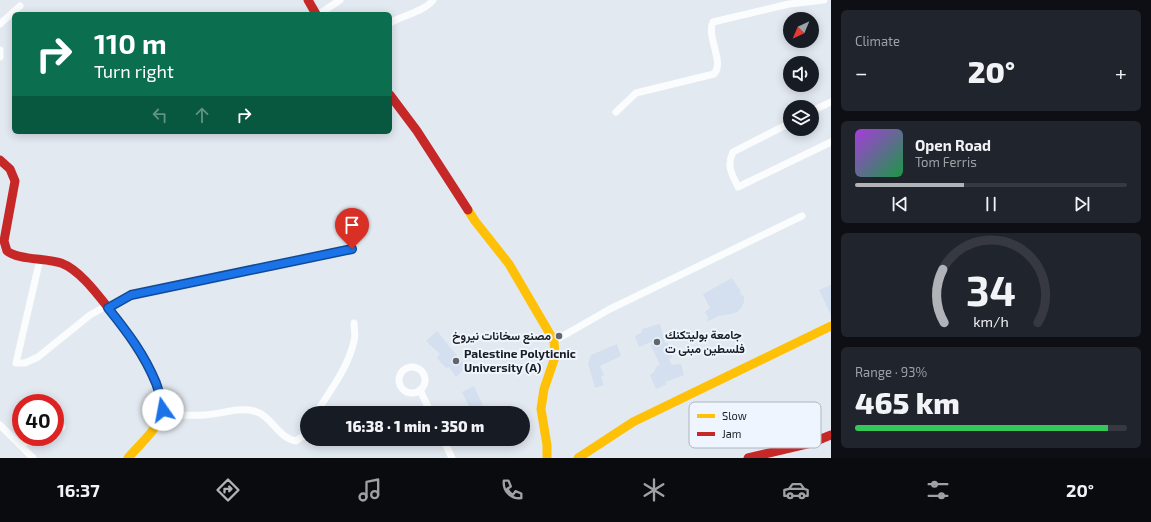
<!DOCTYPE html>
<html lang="en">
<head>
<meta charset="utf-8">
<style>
	body { margin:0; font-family:"Exo 2",Vazirmatn,sans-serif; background:#20242c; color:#f1f3f6; height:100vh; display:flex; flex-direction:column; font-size:15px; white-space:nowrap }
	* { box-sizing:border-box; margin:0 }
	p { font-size:13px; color:#9ea1a6 }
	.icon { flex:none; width:22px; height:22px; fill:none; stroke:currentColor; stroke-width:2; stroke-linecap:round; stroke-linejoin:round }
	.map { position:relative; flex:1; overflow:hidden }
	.panel { display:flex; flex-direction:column; gap:10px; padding:10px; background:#0d0f14; width:320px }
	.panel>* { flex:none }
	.guide { position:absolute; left:12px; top:12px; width:380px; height:122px; border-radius:6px; box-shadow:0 2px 10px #0003; background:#0b6e4f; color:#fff; overflow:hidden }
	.needle { width:26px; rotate:224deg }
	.fabs { position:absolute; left:783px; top:12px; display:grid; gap:8px }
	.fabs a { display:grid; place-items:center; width:36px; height:36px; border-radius:50%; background:#171b24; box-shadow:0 2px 10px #0003; font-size:20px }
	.speed { position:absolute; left:12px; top:394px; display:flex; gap:8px; font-size:20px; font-weight:700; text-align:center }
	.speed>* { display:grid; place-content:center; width:52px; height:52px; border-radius:50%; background:#171b24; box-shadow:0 2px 10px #0003; line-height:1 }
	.speed .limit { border:6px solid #d22; background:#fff; color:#111 }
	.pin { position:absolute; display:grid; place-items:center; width:34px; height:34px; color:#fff; margin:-41px -17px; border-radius:50% 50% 50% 0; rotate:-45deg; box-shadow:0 0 4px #0007 }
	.pin .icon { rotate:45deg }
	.me { position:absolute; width:44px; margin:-22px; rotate:348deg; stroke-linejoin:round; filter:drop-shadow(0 0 3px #0008) }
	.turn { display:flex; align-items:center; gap:14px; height:84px; padding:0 16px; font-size:18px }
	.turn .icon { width:52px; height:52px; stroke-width:2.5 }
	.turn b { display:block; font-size:28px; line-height:34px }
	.lanes { display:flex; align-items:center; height:38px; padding:0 16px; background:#0003; justify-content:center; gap:20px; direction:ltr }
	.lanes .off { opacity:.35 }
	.big { font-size:30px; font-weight:800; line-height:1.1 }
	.panel .card { flex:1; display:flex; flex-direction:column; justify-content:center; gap:6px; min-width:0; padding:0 14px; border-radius:6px; background:#20242c }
	.panel .dial { align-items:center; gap:0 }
	.dial svg { height:104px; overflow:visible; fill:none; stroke:#363941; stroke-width:7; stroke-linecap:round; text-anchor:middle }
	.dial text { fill:#f1f3f6; stroke:none }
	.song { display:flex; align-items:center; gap:12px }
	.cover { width:48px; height:48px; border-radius:6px; background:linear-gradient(135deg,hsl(280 70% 55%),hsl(140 70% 35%)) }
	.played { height:4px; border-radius:2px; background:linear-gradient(90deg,#b0b4b8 40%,#363941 40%) }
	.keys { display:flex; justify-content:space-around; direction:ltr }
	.heat { display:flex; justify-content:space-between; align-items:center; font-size:22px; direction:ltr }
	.charge { height:6px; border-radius:3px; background:linear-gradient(90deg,#34c759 93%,#363941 0) }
	.trip { position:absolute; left:300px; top:406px; width:230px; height:40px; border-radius:20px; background:#171b24; box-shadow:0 2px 10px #0003; font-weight:800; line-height:40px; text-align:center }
	.tabs { display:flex; height:64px; justify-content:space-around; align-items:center; background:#090b0e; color:#9ea1a6 }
	.tabs .icon { width:28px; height:28px }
	.tabs .current { color:#b0b4b8 }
	.tabs b { font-size:18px; color:#f1f3f6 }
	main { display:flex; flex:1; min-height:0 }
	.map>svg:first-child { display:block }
	.built { fill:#d4dfef }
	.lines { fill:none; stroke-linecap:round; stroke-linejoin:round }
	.street { stroke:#fbfcfd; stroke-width:7 }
	.slow { stroke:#ffc107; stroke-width:9 }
	.jam { stroke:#c62828; stroke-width:9 }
	.route-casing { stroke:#114b97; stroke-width:10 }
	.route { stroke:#1a73e8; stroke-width:7 }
	.poi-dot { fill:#61666c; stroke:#eef5fe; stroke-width:1.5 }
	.labels { text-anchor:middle; stroke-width:4; stroke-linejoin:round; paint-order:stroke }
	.poi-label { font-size:12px; font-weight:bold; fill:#1b1f24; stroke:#eef5fe; text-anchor:start }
	.key { fill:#eef5fe; stroke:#afb5bd; stroke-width:1 }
	.key-label { font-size:11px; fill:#1b1f24 }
</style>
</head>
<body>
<main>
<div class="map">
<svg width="831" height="458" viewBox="0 0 831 458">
	<rect width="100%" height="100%" fill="#e3e9f1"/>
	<g class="built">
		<path d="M732,278l8,12 1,5 3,1v6l-3,6 -4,4 -6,2 -13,2 -11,6 1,-5 -3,-5 5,-4 -7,-14z"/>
		<path d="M831,285v30l-12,-25z"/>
		<path d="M660,324l5,19h3l4,14 -3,2 3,6 9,-1 3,11 -19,7 2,2 -11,5 -6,-14 5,-4v-1l2,-4 3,-1 -9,-20 1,-2 -1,-1 -12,5 -4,-11 6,-3 1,-4z"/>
		<path d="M437,331l29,36 -10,10 -7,-10 -3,1 -9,-10 3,-4 -14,-13z"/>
		<path d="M617,344l4,12 -21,10 4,9 -3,2 3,8 -9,3 -7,-25 3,-8z"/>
		<path d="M474,386l12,27h-14l-10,-21z"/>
	</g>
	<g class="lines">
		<g class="street">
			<path d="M319,14l21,-14"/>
			<path d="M390,23c12,-7 35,-12 43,-23"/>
			<path d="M0,24l20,-18"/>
			<path d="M0,50v7"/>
			<path d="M812,111l19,-9"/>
			<path d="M616,112l20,-19 78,-19c11,-12 -8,-37 -1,-52l76,-18 35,-4"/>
			<path d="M790,123l-57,29c-7,14 -1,22 5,35l93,-45"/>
			<path d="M40,259l-24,104h9l13,-6 52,-42 16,-9"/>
			<path d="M108,308l23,-13 221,-46"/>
			<path d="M554,341l56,-32 192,-93"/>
			<circle cx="412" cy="380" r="13"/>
			<path d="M420,390l11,23"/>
			<path d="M316,413c14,-22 32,-45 38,-72 2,-5 0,-13 0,-18"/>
			<path d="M162,414c14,1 29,2 43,1 17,-1 32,-8 49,-4 17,4 25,28 42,30l7,-5 4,-8"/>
			<path d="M0,425l33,33"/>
			<path d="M55,430l7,-3"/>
			<path d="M443,439l9,19"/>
			<path d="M20,445l17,-8"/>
		</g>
		<g class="slow">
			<path d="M468,210l7,11 34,43 45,77 1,16 -11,32 -3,20 6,36v13"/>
			<path d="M110,310c16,20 59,79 51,105 -5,16 -22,30 -33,43"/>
			<path d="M578,458l55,-36 198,-96"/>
		</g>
		<g class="jam">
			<path d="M308,0l8,14"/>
			<path d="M390,95l27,36 51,79"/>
			<path d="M0,160l10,9 5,12 -11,60 3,10c10,9 40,7 54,12 19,7 37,32 49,47"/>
			<path d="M748,458l63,-15 20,-8"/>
		</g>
	</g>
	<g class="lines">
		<g class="route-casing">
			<path id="route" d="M163,410c-1,-10 -4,-18 -7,-27 -12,-29 -28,-50 -48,-75l23,-13 221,-46"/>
		</g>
		<use href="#route" class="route"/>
	</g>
	<g class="poi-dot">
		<circle cx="559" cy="336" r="4"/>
		<circle cx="657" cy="342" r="4"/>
		<circle cx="456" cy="361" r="4"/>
	</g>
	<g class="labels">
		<g class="poi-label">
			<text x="665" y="339">جامعة بوليتكنك<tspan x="665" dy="14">فلسطين مبنى ت</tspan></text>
			<text x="551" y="340" text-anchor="end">مصنع سخانات نيروخ</text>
			<text x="464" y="358">Palestine Polyticnic<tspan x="464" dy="14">University (A)</tspan></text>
		</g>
	</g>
	<rect x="689" y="402" width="132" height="46" rx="6" class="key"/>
	<rect x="697" y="414" width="18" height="4" fill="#ffc107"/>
	<rect x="697" y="432" width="18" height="4" fill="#c62828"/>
	<g class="key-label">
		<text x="722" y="420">Slow</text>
		<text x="722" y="438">Jam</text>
	</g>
</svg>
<div class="fabs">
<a><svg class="needle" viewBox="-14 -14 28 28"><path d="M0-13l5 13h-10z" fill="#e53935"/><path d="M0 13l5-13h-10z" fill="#9ea1a6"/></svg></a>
<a><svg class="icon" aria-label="sound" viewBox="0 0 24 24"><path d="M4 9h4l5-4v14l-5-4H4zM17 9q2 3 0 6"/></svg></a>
<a><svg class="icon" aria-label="layers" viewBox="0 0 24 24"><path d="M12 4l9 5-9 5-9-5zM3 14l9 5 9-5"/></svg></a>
</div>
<div class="speed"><div class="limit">40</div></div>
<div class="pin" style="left:352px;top:249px;background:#d93025"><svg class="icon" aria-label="arrive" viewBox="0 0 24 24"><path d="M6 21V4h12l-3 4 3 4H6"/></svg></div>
<svg class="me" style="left:163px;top:410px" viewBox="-20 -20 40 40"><circle r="19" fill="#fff"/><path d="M0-13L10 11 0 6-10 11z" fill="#1a73e8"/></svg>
<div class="trip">16:38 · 1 min · 350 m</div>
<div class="guide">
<div class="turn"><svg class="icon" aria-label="right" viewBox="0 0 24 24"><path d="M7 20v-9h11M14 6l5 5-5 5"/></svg><div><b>110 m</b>Turn right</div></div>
<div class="lanes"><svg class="icon off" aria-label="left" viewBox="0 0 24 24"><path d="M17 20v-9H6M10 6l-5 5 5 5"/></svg><svg class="icon off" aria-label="ahead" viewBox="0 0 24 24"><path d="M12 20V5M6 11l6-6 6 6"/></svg><svg class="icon" aria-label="right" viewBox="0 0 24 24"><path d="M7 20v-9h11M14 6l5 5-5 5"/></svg></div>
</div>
</div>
<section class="panel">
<div class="card"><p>Climate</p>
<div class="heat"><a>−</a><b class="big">20°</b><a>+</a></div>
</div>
<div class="card">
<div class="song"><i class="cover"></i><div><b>Open Road</b><p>Tom Ferris</p></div></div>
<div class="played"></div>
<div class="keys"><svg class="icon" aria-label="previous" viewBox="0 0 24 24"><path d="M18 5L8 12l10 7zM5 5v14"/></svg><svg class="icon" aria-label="pause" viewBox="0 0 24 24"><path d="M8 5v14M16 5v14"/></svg><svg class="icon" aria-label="next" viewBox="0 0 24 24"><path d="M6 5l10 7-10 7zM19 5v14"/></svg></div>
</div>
<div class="card dial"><svg viewBox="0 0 100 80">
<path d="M14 69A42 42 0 1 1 86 69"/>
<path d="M14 69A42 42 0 0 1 13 28" stroke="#b0b4b8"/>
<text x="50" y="56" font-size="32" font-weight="700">34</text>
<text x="50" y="72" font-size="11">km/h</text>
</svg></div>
<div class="card"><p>Range · 93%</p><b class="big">465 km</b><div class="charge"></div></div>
</section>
</main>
<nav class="tabs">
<b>16:37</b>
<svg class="icon current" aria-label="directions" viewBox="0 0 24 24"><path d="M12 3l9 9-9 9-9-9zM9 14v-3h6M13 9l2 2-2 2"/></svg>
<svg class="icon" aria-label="music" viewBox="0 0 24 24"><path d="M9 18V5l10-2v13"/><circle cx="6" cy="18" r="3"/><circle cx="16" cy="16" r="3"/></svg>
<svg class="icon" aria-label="phone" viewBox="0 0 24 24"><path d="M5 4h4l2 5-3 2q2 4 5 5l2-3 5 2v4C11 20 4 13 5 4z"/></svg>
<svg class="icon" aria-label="climate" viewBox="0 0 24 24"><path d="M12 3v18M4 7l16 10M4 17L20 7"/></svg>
<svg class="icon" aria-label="car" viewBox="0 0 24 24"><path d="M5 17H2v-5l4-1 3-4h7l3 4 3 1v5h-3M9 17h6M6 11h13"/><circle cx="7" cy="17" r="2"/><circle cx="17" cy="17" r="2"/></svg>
<svg class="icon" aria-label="filters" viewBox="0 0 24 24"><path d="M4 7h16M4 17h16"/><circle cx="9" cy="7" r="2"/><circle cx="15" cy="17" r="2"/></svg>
<b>20°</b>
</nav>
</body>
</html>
